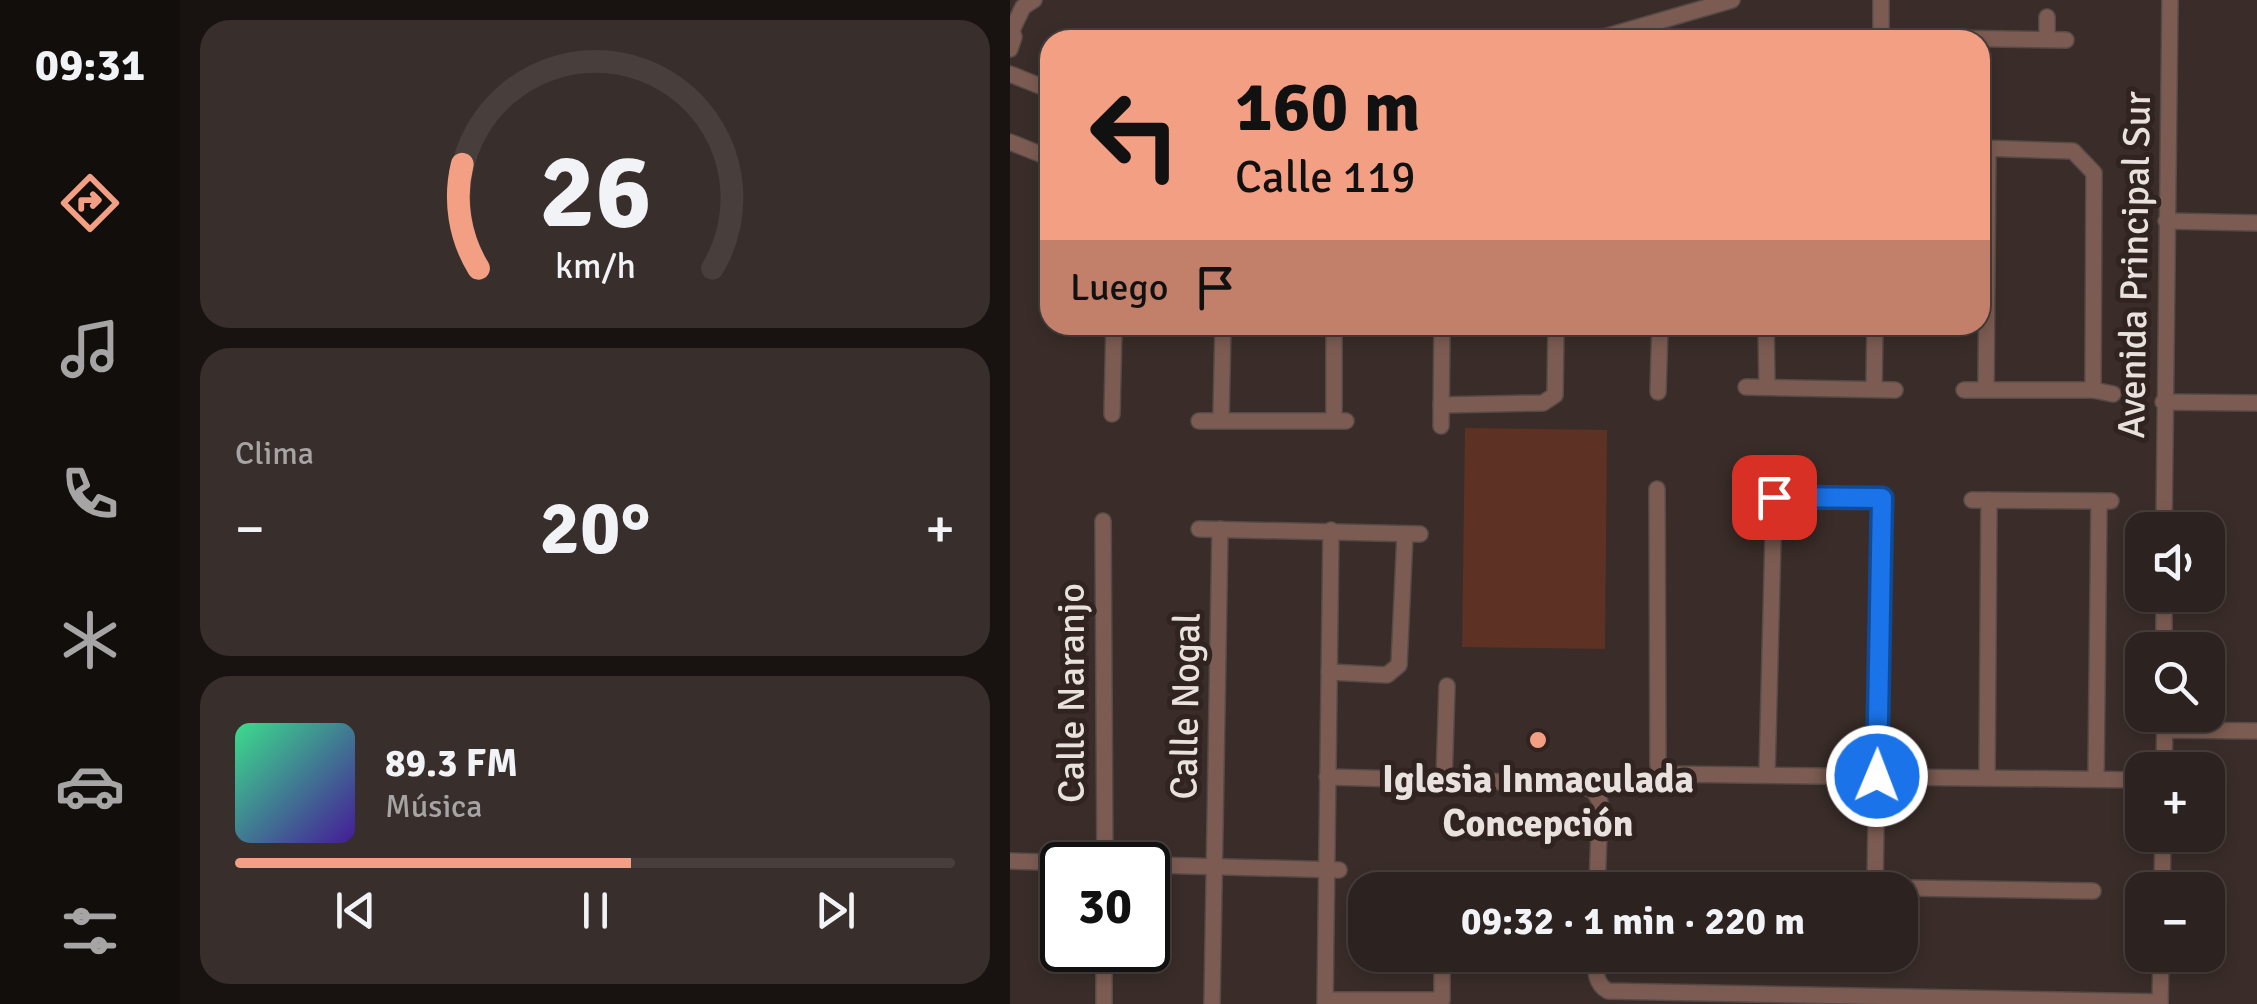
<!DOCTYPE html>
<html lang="es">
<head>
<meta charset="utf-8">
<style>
	body { margin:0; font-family:Signika,sans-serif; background:#382f2c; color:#f1f3f6; height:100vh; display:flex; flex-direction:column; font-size:38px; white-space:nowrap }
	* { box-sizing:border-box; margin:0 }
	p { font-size:32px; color:#a6a4a4 }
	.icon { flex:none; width:55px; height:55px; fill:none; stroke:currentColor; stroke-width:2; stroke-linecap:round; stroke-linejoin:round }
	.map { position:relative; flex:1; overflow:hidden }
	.panel { display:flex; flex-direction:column; gap:20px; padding:20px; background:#181311; width:830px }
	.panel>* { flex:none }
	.top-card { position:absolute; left:30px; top:30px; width:950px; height:305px; border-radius:30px; box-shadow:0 5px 15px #0003,0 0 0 2px #483f3d; background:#f39f84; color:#111; overflow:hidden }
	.tools { position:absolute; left:1115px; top:512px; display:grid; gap:20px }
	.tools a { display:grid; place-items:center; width:100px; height:100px; border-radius:20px; background:#2c221f; box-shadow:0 5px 15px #0003,0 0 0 2px #483f3d; font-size:50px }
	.speed { position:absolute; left:30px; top:842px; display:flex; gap:20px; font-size:50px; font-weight:700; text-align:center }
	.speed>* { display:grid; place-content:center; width:130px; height:130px; border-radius:50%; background:#2c221f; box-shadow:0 5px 15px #0003,0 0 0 2px #483f3d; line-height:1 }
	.speed .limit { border:5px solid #111; border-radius:15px; background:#fff; color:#111 }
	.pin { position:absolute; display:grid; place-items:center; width:85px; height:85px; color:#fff; margin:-42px; border-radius:20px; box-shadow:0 5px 15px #0006 }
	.me { position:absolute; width:110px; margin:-55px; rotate:1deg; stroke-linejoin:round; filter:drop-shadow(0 0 8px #0008) }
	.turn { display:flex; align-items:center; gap:35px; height:210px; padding:0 30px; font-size:45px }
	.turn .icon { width:130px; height:130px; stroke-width:2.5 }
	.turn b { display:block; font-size:70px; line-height:85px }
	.then { display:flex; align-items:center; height:95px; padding:0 30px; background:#0003; gap:20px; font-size:38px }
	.big { font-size:75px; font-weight:800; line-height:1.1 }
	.panel .card { flex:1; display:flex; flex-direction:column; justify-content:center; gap:15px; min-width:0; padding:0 35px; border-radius:30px; background:#382f2c }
	.panel .dial { align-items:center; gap:0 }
	.dial svg { height:260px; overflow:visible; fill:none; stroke:#483f3d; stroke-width:7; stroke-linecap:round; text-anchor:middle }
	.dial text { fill:#f1f3f6; stroke:none }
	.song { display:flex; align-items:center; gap:30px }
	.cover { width:120px; height:120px; border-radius:15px; background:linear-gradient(135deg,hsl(150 70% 55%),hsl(260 70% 35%)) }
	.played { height:10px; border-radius:5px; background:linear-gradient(90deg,#f39f84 55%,#483f3d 55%) }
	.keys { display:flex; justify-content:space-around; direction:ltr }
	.heat { display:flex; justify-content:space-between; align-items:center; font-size:55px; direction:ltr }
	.trip { position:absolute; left:338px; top:872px; width:570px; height:100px; border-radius:30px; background:#2c221f; box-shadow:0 5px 15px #0003,0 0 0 2px #483f3d; font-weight:800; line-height:100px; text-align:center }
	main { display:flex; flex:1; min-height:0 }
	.tab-bar { display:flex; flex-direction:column; width:180px; justify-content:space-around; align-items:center; background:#120e0c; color:#a6a4a4 }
	.tab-bar .icon { width:70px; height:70px }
	.tab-bar .active { color:#f39f84 }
	.tab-bar b { font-size:45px; color:#f1f3f6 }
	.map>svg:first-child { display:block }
	.green { fill:#5d3123 }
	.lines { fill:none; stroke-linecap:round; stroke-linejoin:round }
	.minor-casing { stroke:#564a46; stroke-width:18 }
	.minor { stroke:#7c5c52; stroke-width:15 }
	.route-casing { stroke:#114b97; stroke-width:25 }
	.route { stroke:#1a73e8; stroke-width:18 }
	.poi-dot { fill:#f39f84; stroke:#302320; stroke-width:4 }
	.labels { text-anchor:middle; stroke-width:10; stroke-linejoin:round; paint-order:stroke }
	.street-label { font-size:38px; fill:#e9e1de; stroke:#302320 }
	.poi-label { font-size:38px; font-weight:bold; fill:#e9e1de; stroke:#302320 }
</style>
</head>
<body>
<main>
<nav class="tab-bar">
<b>09:31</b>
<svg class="icon active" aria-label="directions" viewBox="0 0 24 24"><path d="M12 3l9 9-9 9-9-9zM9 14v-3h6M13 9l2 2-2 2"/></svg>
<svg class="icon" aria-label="music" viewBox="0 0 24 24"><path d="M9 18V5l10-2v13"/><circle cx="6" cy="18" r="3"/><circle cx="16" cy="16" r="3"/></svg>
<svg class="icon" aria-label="phone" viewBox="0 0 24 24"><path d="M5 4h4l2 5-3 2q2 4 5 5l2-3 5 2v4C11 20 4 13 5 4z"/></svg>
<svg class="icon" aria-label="climate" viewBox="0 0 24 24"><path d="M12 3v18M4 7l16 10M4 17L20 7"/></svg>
<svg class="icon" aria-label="car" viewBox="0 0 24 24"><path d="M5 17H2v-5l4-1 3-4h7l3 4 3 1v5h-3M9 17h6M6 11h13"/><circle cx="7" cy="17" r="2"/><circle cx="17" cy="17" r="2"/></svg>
<svg class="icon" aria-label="filters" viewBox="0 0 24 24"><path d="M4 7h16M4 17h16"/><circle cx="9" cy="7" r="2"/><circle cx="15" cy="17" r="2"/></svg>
</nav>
<section class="panel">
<div class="card dial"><svg viewBox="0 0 100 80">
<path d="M14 69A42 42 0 1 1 86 69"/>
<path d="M14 69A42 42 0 0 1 9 37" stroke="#f39f84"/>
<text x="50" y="56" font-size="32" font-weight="700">26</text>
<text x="50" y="72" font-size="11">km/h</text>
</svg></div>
<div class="card"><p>Clima</p>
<div class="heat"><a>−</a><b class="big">20°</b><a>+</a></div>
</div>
<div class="card">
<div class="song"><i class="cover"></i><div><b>89.3 FM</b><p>Música</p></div></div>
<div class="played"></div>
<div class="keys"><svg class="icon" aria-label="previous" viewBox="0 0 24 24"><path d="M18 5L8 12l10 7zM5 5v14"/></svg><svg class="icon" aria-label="pause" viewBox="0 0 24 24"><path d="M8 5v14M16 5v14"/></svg><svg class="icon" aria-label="next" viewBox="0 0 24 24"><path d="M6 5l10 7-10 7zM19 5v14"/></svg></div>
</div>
</section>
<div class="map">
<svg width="1247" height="1004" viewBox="0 0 1247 1004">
	<rect width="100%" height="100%" fill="#3a2d29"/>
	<path class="green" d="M455,428l142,2 -2,219 -143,-2z"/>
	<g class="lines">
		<g class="minor-casing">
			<g id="minor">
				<path d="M1037,39v-22"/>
				<path d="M584,40l138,-40"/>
				<path d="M833,40l38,-3 185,3"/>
				<path d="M871,40v-40"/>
				<path d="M0,49l4,-12 -2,-7 11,-23 11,-7"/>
				<path d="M0,74l40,16"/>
				<path d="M0,142l40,16"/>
				<path d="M970,148l93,3 21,22 -1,217"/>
				<path d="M1156,221l91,2"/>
				<path d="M756,325l1,61"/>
				<path d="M736,387l149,3"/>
				<path d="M864,388l1,-63"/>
				<path d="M976,389l2,-241"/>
				<path d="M954,390h129l20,4"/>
				<path d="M648,392l2,-67"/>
				<path d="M1153,402l94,1"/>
				<path d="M431,405l102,-2 12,-8 1,-70"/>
				<path d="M102,414l2,-89"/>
				<path d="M211,418l2,-93"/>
				<path d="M324,419v-94"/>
				<path d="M189,421h147"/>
				<path d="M431,426l1,-101"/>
				<path d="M647,489l1,276 11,9 473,6"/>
				<path d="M962,500l139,1"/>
				<path d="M93,521l2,344"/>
				<path d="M189,529l221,5"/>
				<path d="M1154,530l6,-530"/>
				<path d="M1154,595v55"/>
				<path d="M319,672l58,3 12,-10 6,-131"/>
				<path d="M1155,730l92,1"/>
				<path d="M1154,770l1,-55"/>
				<path d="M757,775l7,-278 107,2 -6,387"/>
				<path d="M977,776l2,-276"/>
				<path d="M317,777l252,7 15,7 6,11 -3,88"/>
				<path d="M1086,778l3,-276"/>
				<path d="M434,781l3,-95"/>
				<path d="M0,861l329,9"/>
				<path d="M634,884l449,7"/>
				<path d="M1152,890l1,-55"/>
				<path d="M586,955c0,15 -2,28 12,36l552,11"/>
				<path d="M316,1000h116v-45"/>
				<path d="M94,1004v-54"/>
				<path d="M202,1004l8,-475"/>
				<path d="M315,1004l6,-474"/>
				<path d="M1150,1004l1,-49"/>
			</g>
		</g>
		<use href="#minor" class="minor"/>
	</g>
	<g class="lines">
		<g class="route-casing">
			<path id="route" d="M764,497l108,1 -5,278"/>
		</g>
		<use href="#route" class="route"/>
	</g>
	<circle class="poi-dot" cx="528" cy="740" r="10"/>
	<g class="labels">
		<g class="street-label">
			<text transform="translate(1124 265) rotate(-89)" y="13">Avenida Principal Sur</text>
			<text transform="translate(61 693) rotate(-90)" y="13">Calle Naranjo</text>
			<text transform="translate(175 706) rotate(-89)" y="13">Calle Nogal</text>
		</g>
		<g class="poi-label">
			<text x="528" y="792">Iglesia Inmaculada<tspan x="528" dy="44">Concepción</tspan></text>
		</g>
	</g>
</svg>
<div class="tools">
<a><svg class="icon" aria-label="sound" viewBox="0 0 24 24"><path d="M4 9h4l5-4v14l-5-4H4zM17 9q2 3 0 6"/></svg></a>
<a><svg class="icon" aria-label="search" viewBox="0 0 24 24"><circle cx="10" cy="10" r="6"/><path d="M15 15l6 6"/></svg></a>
<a>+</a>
<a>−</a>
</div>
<div class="speed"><div class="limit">30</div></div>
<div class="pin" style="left:764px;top:497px;background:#d93025"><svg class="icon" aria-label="arrive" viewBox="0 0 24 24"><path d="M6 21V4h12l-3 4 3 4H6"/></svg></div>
<svg class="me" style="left:867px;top:776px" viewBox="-20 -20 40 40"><circle r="17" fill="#1a73e8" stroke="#fff" stroke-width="3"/><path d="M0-11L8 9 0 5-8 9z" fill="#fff"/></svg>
<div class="trip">09:32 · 1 min · 220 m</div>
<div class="top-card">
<div class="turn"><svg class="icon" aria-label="left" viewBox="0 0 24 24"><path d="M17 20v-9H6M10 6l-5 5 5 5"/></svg><div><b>160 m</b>Calle 119</div></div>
<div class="then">Luego<svg class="icon" aria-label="arrive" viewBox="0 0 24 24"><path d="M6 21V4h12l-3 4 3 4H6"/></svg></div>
</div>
</div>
</main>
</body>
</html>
